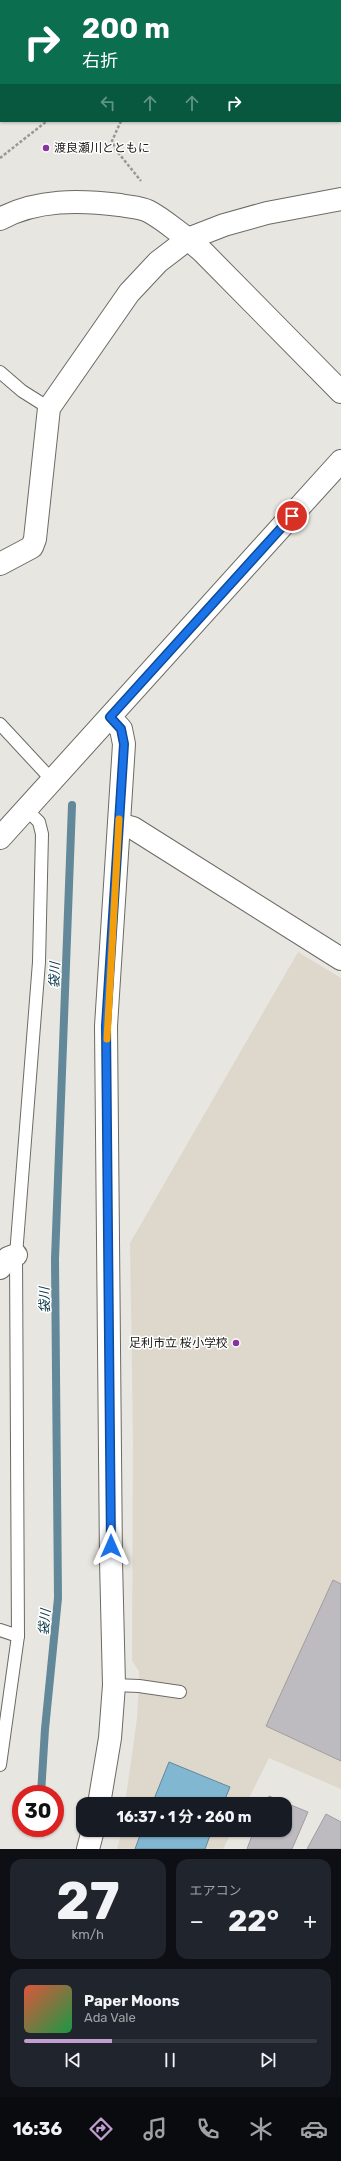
<!DOCTYPE html>
<html lang="ja">
<head>
<meta charset="utf-8">
<style>
	body { margin:0; font-family:Rubik,"Noto Sans JP",sans-serif; background:#20242c; color:#f1f3f6; height:100vh; display:flex; flex-direction:column; font-size:15px; white-space:nowrap }
	* { box-sizing:border-box; margin:0 }
	p { font-size:13px; color:#9ea1a6 }
	.icon { flex:none; width:22px; height:22px; fill:none; stroke:currentColor; stroke-width:2; stroke-linecap:round; stroke-linejoin:round }
	.map { position:relative; height:1849px; overflow:hidden }
	.side { display:flex; flex-direction:column; gap:10px; padding:10px; background:#0d0f14; flex:1 }
	.side>* { flex:none }
	.top-card { position:absolute; left:0px; top:0px; width:341px; height:122px; box-shadow:0 1px 3px #0004; background:#0b6e4f; color:#fff; overflow:hidden }
	.speed { position:absolute; left:12px; top:1785px; display:flex; gap:8px; font-size:20px; font-weight:700; text-align:center }
	.speed>* { display:grid; place-content:center; width:52px; height:52px; border-radius:50%; background:#171b24; box-shadow:0 1px 3px #0004; line-height:1 }
	.speed .limit { border:6px solid #d22; background:#fff; color:#111 }
	.pin { position:absolute; display:grid; place-items:center; width:34px; height:34px; color:#fff; margin:-17px; border:2px solid #fff; border-radius:50%; box-shadow:0 1px 4px #0007 }
	.me { position:absolute; width:44px; margin:-22px; rotate:0deg; stroke-linejoin:round; filter:drop-shadow(0 0 3px #0008) }
	.turn { display:flex; align-items:center; gap:14px; height:84px; padding:0 16px; font-size:18px }
	.turn .icon { width:52px; height:52px; stroke-width:2.5 }
	.turn b { display:block; font-size:28px; line-height:34px }
	.lanes { display:flex; align-items:center; height:38px; padding:0 16px; background:#0003; justify-content:center; gap:20px; direction:ltr }
	.lanes .off { opacity:.35 }
	.big { font-size:30px; font-weight:700; line-height:1.1 }
	.side .card { flex:1; display:flex; flex-direction:column; justify-content:center; gap:6px; min-width:0; padding:0 14px; border-radius:12px; background:#20242c }
	.side .dial { align-items:center; gap:0 }
	.dial b { font-size:52px; line-height:1 }
	.song { display:flex; align-items:center; gap:12px }
	.cover { width:48px; height:48px; border-radius:6px; background:linear-gradient(135deg,hsl(10 70% 55%),hsl(140 70% 35%)) }
	.played { height:4px; border-radius:2px; background:linear-gradient(90deg,#c19dd0 30%,#363941 30%) }
	.keys { display:flex; justify-content:space-around; direction:ltr }
	.heat { display:flex; justify-content:space-between; align-items:center; font-size:22px; direction:ltr }
	.side .tiles { flex:1; display:grid; gap:10px; grid-template-columns:1fr 1fr }
	.card:last-child { grid-column:span 2 }
	.trip { position:absolute; left:76px; top:1797px; width:216px; height:40px; border-radius:12px; background:#171b24; box-shadow:0 1px 3px #0004; font-weight:700; line-height:40px; text-align:center }
	.dock { display:flex; height:64px; justify-content:space-around; align-items:center; background:#090b0e; color:#9ea1a6 }
	.dock .icon { width:28px; height:28px }
	.dock .current { color:#c19dd0 }
	.dock b { font-size:18px; color:#f1f3f6 }
	.map>svg:first-child { display:block }
	.built { fill:#ded8cc }
	.water { fill:#81b7d1; stroke:#628899 }
	.lines { fill:none; stroke-linecap:round; stroke-linejoin:round }
	.stream { stroke:#628899; stroke-width:8 }
	.building { fill:#bdbbc0; stroke:#9f9da2 }
	.service-casing { stroke:#6c6a65; stroke-width:14 }
	.minor-casing { stroke:#6c6a65; stroke-width:24 }
	.tertiary-casing { stroke:#6c6a65; stroke-width:24 }
	.path { stroke:#999893; stroke-width:2.5; stroke-dasharray:3 2; stroke-linecap:butt }
	.service { stroke:#fff; stroke-width:12 }
	.minor { stroke:#fff; stroke-width:22 }
	.tertiary { stroke:#fff; stroke-width:22 }
	.route-casing { stroke:#114b97; stroke-width:10 }
	.route { stroke:#1a73e8; stroke-width:7 }
	.slow { stroke:#f59e0b; stroke-width:7 }
	.poi-dot { fill:#8733a1; stroke:#fff; stroke-width:1.5 }
	.labels { text-anchor:middle; stroke-width:3; stroke-linejoin:round; paint-order:stroke }
	.poi-label { font-size:12px; fill:#1a1917; stroke:#fff; text-anchor:start }
	.water-label { font-size:13px; font-style:italic; fill:#003244; stroke:#fff }
</style>
</head>
<body>
<div class="map">
<svg width="341" height="1849" viewBox="0 0 341 1849">
	<rect width="100%" height="100%" fill="#e8e6e0"/>
	<g class="built">
		<path d="M298,952l43,26v811l-72,-31 -23,46h-121l12,-86 2,-33v-14l-7,-10 1,-219 -3,-199z"/>
		<path d="M122,1830h111l-10,19h-106z"/>
	</g>
	<g class="water">
		<path d="M169,1762l61,25 -7,17h-71z"/>
		<path d="M142,1830h70l-7,19h-70z"/>
	</g>
	<g class="lines">
		<g class="stream">
			<path d="M41,1794l4,-65 13,-131 -3,-339 17,-454"/>
			<path d="M39,1830v-2"/>
		</g>
	</g>
	<g class="building">
		<path d="M333,1580l8,4v177l-75,-35z"/>
		<path d="M269,1796l39,16 -16,37h-45l7,-19h31v-26h-20z"/>
		<path d="M326,1814l15,8v27h-34z"/>
	</g>
	<g class="lines">
		<g class="service-casing">
			<g id="service">
				<path d="M0,372l22,19 27,17"/>
				<path d="M0,724l52,56"/>
				<path d="M0,1630l18,6"/>
				<path d="M114,1685l25,1 41,6"/>
				<path d="M0,1765l18,-129 -2,-381 23,-293 3,-128 -3,-12 -13,-13"/>
			</g>
		</g>
		<g class="minor-casing">
			<g id="minor">
				<path d="M340,5l1,-1"/>
				<path d="M0,219c37,-20 80,-19 120,-14 9,2 20,2 28,6 14,7 27,19 40,28"/>
				<path d="M0,564l32,-17 3,-8 14,-131 80,-115 29,-31 30,-23 36,-14 43,-12 74,-14"/>
				<path d="M119,824l14,4 208,131"/>
				<path d="M0,1268l8,-10 8,-3"/>
				<path d="M99,1804l11,-66 4,-53 -3,-124 -5,-535 18,-282 -3,-15 -11,-12"/>
				<path d="M88,1849l5,-19"/>
			</g>
		</g>
		<g class="tertiary-casing">
			<g id="tertiary">
				<path d="M188,239l15,13 138,140"/>
				<path d="M0,838l341,-377"/>
			</g>
		</g>
		<g class="path">
			<path d="M200,1l1,-1"/>
			<path d="M255,1l2,-1"/>
			<path d="M121,121l-9,20 4,9 25,31"/>
			<path d="M0,158l47,-37"/>
		</g>
		<use href="#service" class="service"/>
		<use href="#minor" class="minor"/>
		<use href="#tertiary" class="tertiary"/>
	</g>
	<g class="lines">
		<g class="route-casing">
			<path id="route" d="M111,1546l-5,-520 18,-282 -3,-15 -11,-12 182,-201"/>
		</g>
		<use href="#route" class="route"/>
		<path class="slow" d="M107,1039l12,-220"/>
	</g>
	<g class="poi-dot">
		<circle cx="46" cy="148" r="4"/>
		<circle cx="236" cy="1343" r="4"/>
	</g>
	<g class="labels">
		<g class="poi-label">
			<text x="54" y="152">渡良瀬川とともに</text>
			<text x="228" y="1347" text-anchor="end">足利市立 桜小学校</text>
		</g>
		<g class="water-label">
			<text transform="translate(54 975) rotate(-88)" y="5">袋川</text>
			<text transform="translate(44 1300) rotate(-91)" y="5">袋川</text>
			<text transform="translate(44 1622) rotate(-85)" y="5">袋川</text>
		</g>
	</g>
</svg>
<div class="speed"><div class="limit">30</div></div>
<div class="pin" style="left:292px;top:516px;background:#d93025"><svg class="icon" aria-label="arrive" viewBox="0 0 24 24"><path d="M6 21V4h12l-3 4 3 4H6"/></svg></div>
<svg class="me" style="left:111px;top:1546px" viewBox="-20 -20 40 40"><path d="M0-17L14 15 0 8-14 15z" fill="#1a73e8" stroke="#fff" stroke-width="4"/></svg>
<div class="trip">16:37 · 1 分 · 260 m</div>
<div class="top-card">
<div class="turn"><svg class="icon" aria-label="right" viewBox="0 0 24 24"><path d="M7 20v-9h11M14 6l5 5-5 5"/></svg><div><b>200 m</b>右折</div></div>
<div class="lanes"><svg class="icon off" aria-label="left" viewBox="0 0 24 24"><path d="M17 20v-9H6M10 6l-5 5 5 5"/></svg><svg class="icon off" aria-label="ahead" viewBox="0 0 24 24"><path d="M12 20V5M6 11l6-6 6 6"/></svg><svg class="icon off" aria-label="ahead" viewBox="0 0 24 24"><path d="M12 20V5M6 11l6-6 6 6"/></svg><svg class="icon" aria-label="right" viewBox="0 0 24 24"><path d="M7 20v-9h11M14 6l5 5-5 5"/></svg></div>
</div>
</div>
<section class="side">
<div class="tiles">
<div class="card dial"><b>27</b><p>km/h</p></div>
<div class="card"><p>エアコン</p>
<div class="heat"><a>−</a><b class="big">22°</b><a>+</a></div>
</div>
<div class="card">
<div class="song"><i class="cover"></i><div><b>Paper Moons</b><p>Ada Vale</p></div></div>
<div class="played"></div>
<div class="keys"><svg class="icon" aria-label="previous" viewBox="0 0 24 24"><path d="M18 5L8 12l10 7zM5 5v14"/></svg><svg class="icon" aria-label="pause" viewBox="0 0 24 24"><path d="M8 5v14M16 5v14"/></svg><svg class="icon" aria-label="next" viewBox="0 0 24 24"><path d="M6 5l10 7-10 7zM19 5v14"/></svg></div>
</div>
</div>
</section>
<nav class="dock">
<b>16:36</b>
<svg class="icon current" aria-label="directions" viewBox="0 0 24 24"><path d="M12 3l9 9-9 9-9-9zM9 14v-3h6M13 9l2 2-2 2"/></svg>
<svg class="icon" aria-label="music" viewBox="0 0 24 24"><path d="M9 18V5l10-2v13"/><circle cx="6" cy="18" r="3"/><circle cx="16" cy="16" r="3"/></svg>
<svg class="icon" aria-label="phone" viewBox="0 0 24 24"><path d="M5 4h4l2 5-3 2q2 4 5 5l2-3 5 2v4C11 20 4 13 5 4z"/></svg>
<svg class="icon" aria-label="climate" viewBox="0 0 24 24"><path d="M12 3v18M4 7l16 10M4 17L20 7"/></svg>
<svg class="icon" aria-label="car" viewBox="0 0 24 24"><path d="M5 17H2v-5l4-1 3-4h7l3 4 3 1v5h-3M9 17h6M6 11h13"/><circle cx="7" cy="17" r="2"/><circle cx="17" cy="17" r="2"/></svg>
</nav>
</body>
</html>
